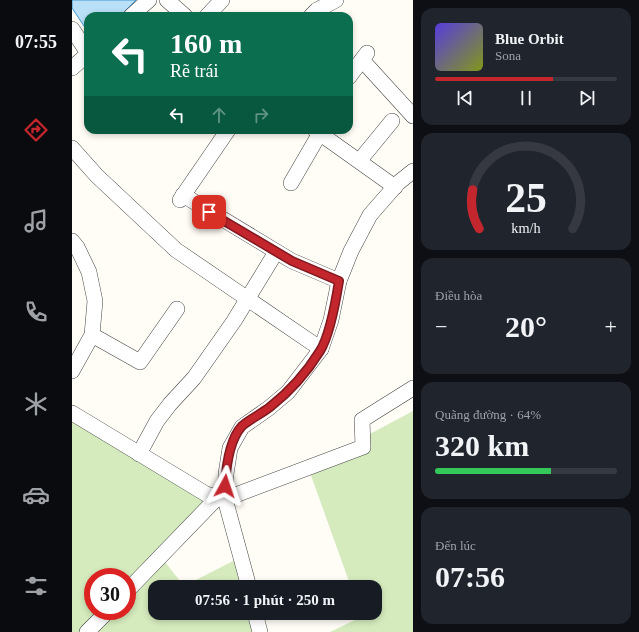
<!DOCTYPE html>
<html lang="vi">
<head>
<meta charset="utf-8">
<style>
	body { margin:0; font-family:Georgia,serif; background:#20242c; color:#f1f3f6; height:100vh; display:flex; flex-direction:column; font-size:15px; white-space:nowrap }
	* { box-sizing:border-box; margin:0 }
	p { font-size:13px; color:#9ea1a6 }
	.icon { flex:none; width:22px; height:22px; fill:none; stroke:currentColor; stroke-width:2; stroke-linecap:round; stroke-linejoin:round }
	.map { position:relative; flex:1; overflow:hidden }
	.side { display:flex; flex-direction:column; gap:8px; padding:8px; background:#0d0f14; width:226px }
	.side>* { flex:none }
	.guide { position:absolute; left:12px; top:12px; width:269px; height:122px; border-radius:12px; box-shadow:0 2px 6px #0003; background:#0b6e4f; color:#fff; overflow:hidden }
	.speed { position:absolute; left:12px; top:568px; display:flex; gap:8px; font-size:20px; font-weight:700; text-align:center }
	.speed>* { display:grid; place-content:center; width:52px; height:52px; border-radius:50%; background:#171b24; box-shadow:0 2px 6px #0003; line-height:1 }
	.speed .limit { border:6px solid #d22; background:#fff; color:#111 }
	.pin { position:absolute; display:grid; place-items:center; width:34px; height:34px; color:#fff; margin:-17px; border-radius:8px; box-shadow:0 2px 6px #0006 }
	.me { position:absolute; width:44px; margin:-22px; rotate:5deg; stroke-linejoin:round; filter:drop-shadow(0 0 3px #0008) }
	.turn { display:flex; align-items:center; gap:14px; height:84px; padding:0 20px; font-size:18px }
	.turn .icon { width:52px; height:52px; stroke-width:2.5 }
	.turn b { display:block; font-size:28px; line-height:34px }
	.lanes { display:flex; align-items:center; height:38px; padding:0 20px; background:#0003; justify-content:center; gap:20px; direction:ltr }
	.lanes .off { opacity:.35 }
	.big { font-size:30px; font-weight:800; line-height:1.1 }
	.side .tile { flex:1; display:flex; flex-direction:column; justify-content:center; gap:6px; min-width:0; padding:0 14px; border-radius:12px; background:#20242c }
	.side .dial { align-items:center; gap:0 }
	.dial svg { height:104px; overflow:visible; fill:none; stroke:#363941; stroke-width:7; stroke-linecap:round; text-anchor:middle }
	.dial text { fill:#f1f3f6; stroke:none }
	.song { display:flex; align-items:center; gap:12px }
	.cover { width:48px; height:48px; border-radius:6px; background:linear-gradient(135deg,hsl(250 70% 55%),hsl(70 70% 35%)) }
	.played { height:4px; border-radius:2px; background:linear-gradient(90deg,#c4262e 65%,#363941 65%) }
	.keys { display:flex; justify-content:space-around; direction:ltr }
	.heat { display:flex; justify-content:space-between; align-items:center; font-size:22px; direction:ltr }
	.charge { height:6px; border-radius:3px; background:linear-gradient(90deg,#34c759 64%,#363941 0) }
	.trip { position:absolute; left:76px; top:580px; width:234px; height:40px; border-radius:12px; background:#171b24; box-shadow:0 2px 6px #0003; font-weight:800; line-height:40px; text-align:center }
	main { display:flex; flex:1; min-height:0 }
	.tabs { display:flex; flex-direction:column; width:72px; justify-content:space-around; align-items:center; background:#090b0e; color:#9ea1a6 }
	.tabs .icon { width:28px; height:28px }
	.tabs .current { color:#c4262e }
	.tabs b { font-size:18px; color:#f1f3f6 }
	.map>svg:first-child { display:block }
	.green { fill:#d5ebbd; fill-rule:evenodd }
	.water { fill:#b9e0f7; stroke:#3f96cf }
	.lines { fill:none; stroke-linecap:round; stroke-linejoin:round }
	.minor-casing { stroke:#444; stroke-width:16 }
	.minor { stroke:#fff; stroke-width:15 }
	.route-casing { stroke:#7f191e; stroke-width:10 }
	.route { stroke:#c4262e; stroke-width:7 }
</style>
</head>
<body>
<main>
<nav class="tabs">
<b>07:55</b>
<svg class="icon current" aria-label="directions" viewBox="0 0 24 24"><path d="M12 3l9 9-9 9-9-9zM9 14v-3h6M13 9l2 2-2 2"/></svg>
<svg class="icon" aria-label="music" viewBox="0 0 24 24"><path d="M9 18V5l10-2v13"/><circle cx="6" cy="18" r="3"/><circle cx="16" cy="16" r="3"/></svg>
<svg class="icon" aria-label="phone" viewBox="0 0 24 24"><path d="M5 4h4l2 5-3 2q2 4 5 5l2-3 5 2v4C11 20 4 13 5 4z"/></svg>
<svg class="icon" aria-label="climate" viewBox="0 0 24 24"><path d="M12 3v18M4 7l16 10M4 17L20 7"/></svg>
<svg class="icon" aria-label="car" viewBox="0 0 24 24"><path d="M5 17H2v-5l4-1 3-4h7l3 4 3 1v5h-3M9 17h6M6 11h13"/><circle cx="7" cy="17" r="2"/><circle cx="17" cy="17" r="2"/></svg>
<svg class="icon" aria-label="filters" viewBox="0 0 24 24"><path d="M4 7h16M4 17h16"/><circle cx="9" cy="7" r="2"/><circle cx="15" cy="17" r="2"/></svg>
</nav>
<div class="map">
<svg width="341" height="632" viewBox="0 0 341 632">
	<rect width="100%" height="100%" fill="#fffdf5"/>
	<g class="green">
		<path d="M341,411v221h-83l31,-15 -1,-4h15v-26h-24l-43,-120z"/>
		<path d="M0,412l145,86 -56,59 23,29 57,-29 8,30h-94v26h101l5,19h-189zM21,577h34v34h-34z"/>
	</g>
	<path class="water" d="M0,0h64l-16,16h-32v16l-16,-24z"/>
	<g class="lines">
		<g class="minor-casing">
			<g id="minor">
				<path d="M95,0l18,16"/>
				<path d="M59,16l18,-16"/>
				<path d="M135,16l15,-16"/>
				<path d="M239,16l6,-6 19,-10"/>
				<path d="M0,29l16,24"/>
				<path d="M290,60l51,56"/>
				<path d="M0,68l16,-14"/>
				<path d="M277,77l18,-24"/>
				<path d="M243,130l80,57"/>
				<path d="M0,148l25,28 79,74 145,99"/>
				<path d="M288,160l32,-39"/>
				<path d="M219,183l29,-50"/>
				<path d="M111,195l109,66 47,20"/>
				<path d="M108,200l48,-70"/>
				<path d="M0,241l5,6 12,25 6,29 -3,34 -20,36"/>
				<path d="M20,335l48,27 37,-53"/>
				<path d="M0,413l134,81 19,5 138,-52 -1,-27 51,-32"/>
				<path d="M67,454l18,-33 13,-17 24,-26 40,-57 42,-69"/>
				<path d="M177,587l-24,-88 1,-25 4,-26 12,-21 27,-19 19,-16 33,-43 10,-29 8,-39 12,-30 19,-36 28,-32 15,-12"/>
				<path d="M55,591l90,-93"/>
				<path d="M183,613l5,19"/>
				<path d="M15,632l21,-21"/>
			</g>
		</g>
		<use href="#minor" class="minor"/>
	</g>
	<g class="lines">
		<g class="route-casing">
			<path id="route" d="M137,212l83,49 47,20c-3,19 -9,54 -19,70 -13,21 -31,41 -50,56 -9,7 -20,12 -28,19 -13,14 -16,42 -17,60"/>
		</g>
		<use href="#route" class="route"/>
	</g>
</svg>
<div class="speed"><div class="limit">30</div></div>
<div class="pin" style="left:137px;top:212px;background:#d93025"><svg class="icon" aria-label="arrive" viewBox="0 0 24 24"><path d="M6 21V4h12l-3 4 3 4H6"/></svg></div>
<svg class="me" style="left:153px;top:486px" viewBox="-20 -20 40 40"><path d="M0-17L14 15 0 8-14 15z" fill="#c4262e" stroke="#fff" stroke-width="4"/></svg>
<div class="trip">07:56 · 1 phút · 250 m</div>
<div class="guide">
<div class="turn"><svg class="icon" aria-label="left" viewBox="0 0 24 24"><path d="M17 20v-9H6M10 6l-5 5 5 5"/></svg><div><b>160 m</b>Rẽ trái</div></div>
<div class="lanes"><svg class="icon" aria-label="left" viewBox="0 0 24 24"><path d="M17 20v-9H6M10 6l-5 5 5 5"/></svg><svg class="icon off" aria-label="ahead" viewBox="0 0 24 24"><path d="M12 20V5M6 11l6-6 6 6"/></svg><svg class="icon off" aria-label="right" viewBox="0 0 24 24"><path d="M7 20v-9h11M14 6l5 5-5 5"/></svg></div>
</div>
</div>
<section class="side">
<div class="tile">
<div class="song"><i class="cover"></i><div><b>Blue Orbit</b><p>Sona</p></div></div>
<div class="played"></div>
<div class="keys"><svg class="icon" aria-label="previous" viewBox="0 0 24 24"><path d="M18 5L8 12l10 7zM5 5v14"/></svg><svg class="icon" aria-label="pause" viewBox="0 0 24 24"><path d="M8 5v14M16 5v14"/></svg><svg class="icon" aria-label="next" viewBox="0 0 24 24"><path d="M6 5l10 7-10 7zM19 5v14"/></svg></div>
</div>
<div class="tile dial"><svg viewBox="0 0 100 80">
<path d="M14 69A42 42 0 1 1 86 69"/>
<path d="M14 69A42 42 0 0 1 9 39" stroke="#c4262e"/>
<text x="50" y="56" font-size="32" font-weight="700">25</text>
<text x="50" y="72" font-size="11">km/h</text>
</svg></div>
<div class="tile"><p>Điều hòa</p>
<div class="heat"><a>−</a><b class="big">20°</b><a>+</a></div>
</div>
<div class="tile"><p>Quãng đường · 64%</p><b class="big">320 km</b><div class="charge"></div></div>
<div class="tile"><p>Đến lúc</p><b class="big">07:56</b></div>
</section>
</main>
</body>
</html>
